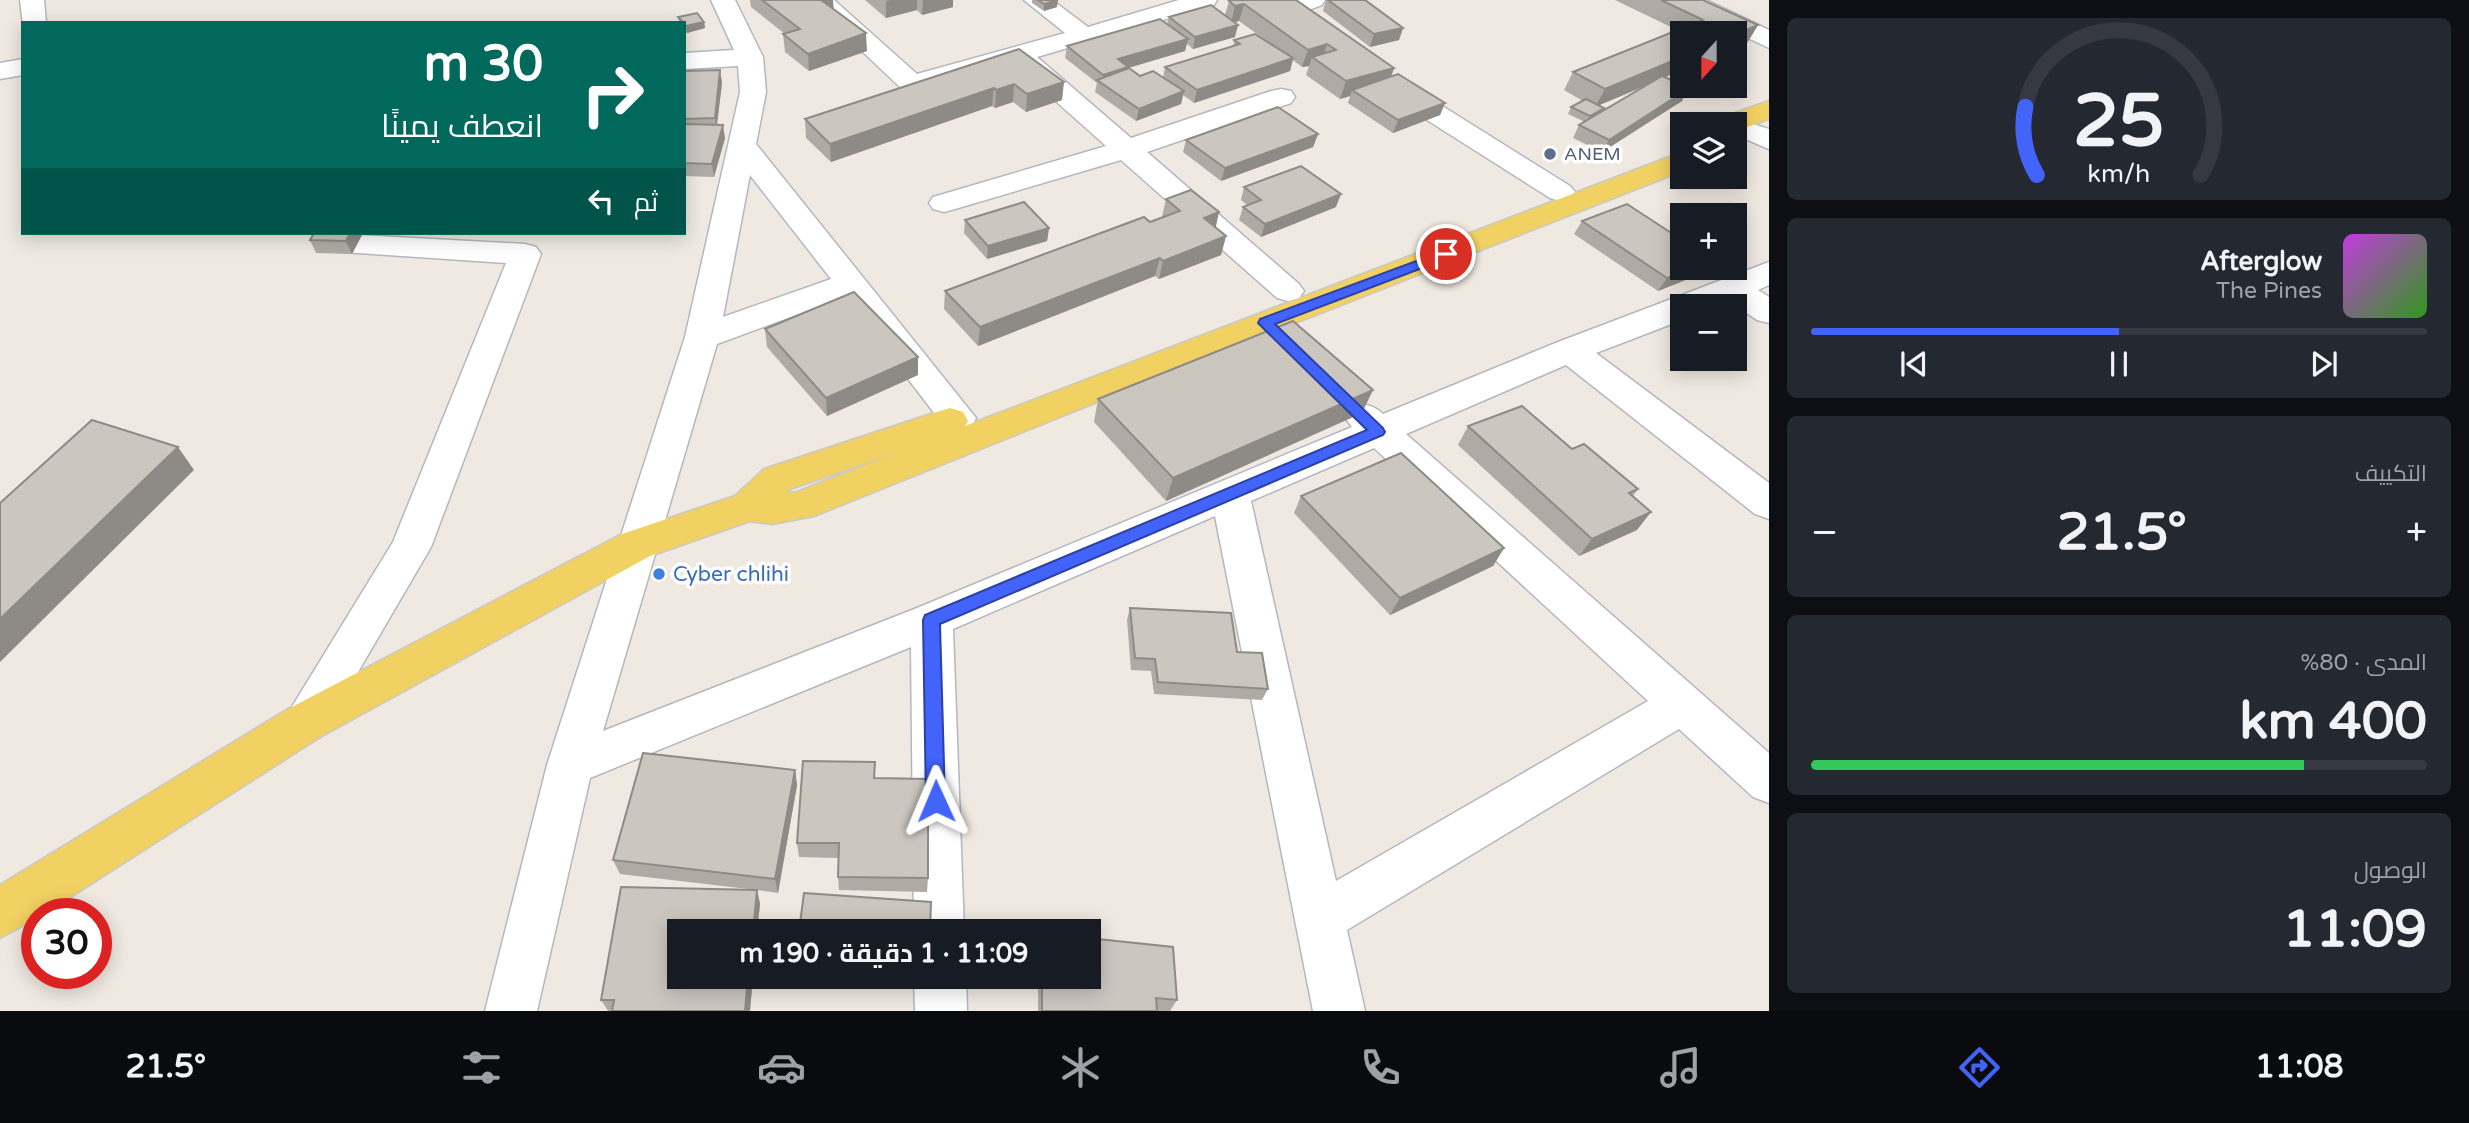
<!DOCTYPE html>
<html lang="ar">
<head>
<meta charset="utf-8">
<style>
	body { margin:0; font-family:"Varela Round",Cairo,sans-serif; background:#242831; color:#f1f3f6; direction:rtl; height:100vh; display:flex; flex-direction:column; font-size:26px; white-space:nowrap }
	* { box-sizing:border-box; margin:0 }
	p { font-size:23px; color:#9ea1a6 }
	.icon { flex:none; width:38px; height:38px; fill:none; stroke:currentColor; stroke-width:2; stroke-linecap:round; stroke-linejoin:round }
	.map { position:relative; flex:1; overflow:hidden; direction:ltr }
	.side { display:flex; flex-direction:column; gap:18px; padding:18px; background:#0d0f14; width:700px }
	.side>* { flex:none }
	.top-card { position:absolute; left:21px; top:21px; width:665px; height:214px; border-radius:0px; box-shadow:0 4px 18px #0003; direction:rtl; background:#00695c; color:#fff; overflow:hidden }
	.needle { width:46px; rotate:201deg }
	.tools { position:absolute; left:1670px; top:21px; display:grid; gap:14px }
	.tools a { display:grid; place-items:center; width:77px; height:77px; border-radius:0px; background:#171b24; box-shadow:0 4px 18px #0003; font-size:35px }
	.speed { position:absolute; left:21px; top:898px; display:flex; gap:14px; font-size:35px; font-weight:700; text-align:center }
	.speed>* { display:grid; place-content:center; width:91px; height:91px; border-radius:50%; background:#171b24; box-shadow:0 4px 18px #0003; line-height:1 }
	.speed .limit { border:10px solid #d22; background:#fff; color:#111 }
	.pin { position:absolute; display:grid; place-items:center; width:60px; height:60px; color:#fff; margin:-30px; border:4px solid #fff; border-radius:50%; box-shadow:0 2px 7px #0007 }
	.me { position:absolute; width:77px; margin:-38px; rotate:359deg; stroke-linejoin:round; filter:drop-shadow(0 0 5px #0008) }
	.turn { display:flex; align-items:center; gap:24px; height:147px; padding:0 28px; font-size:32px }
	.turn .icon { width:91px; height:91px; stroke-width:2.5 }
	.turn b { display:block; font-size:49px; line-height:60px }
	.then { display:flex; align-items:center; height:66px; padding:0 28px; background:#0003; gap:14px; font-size:26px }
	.big { font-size:52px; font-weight:700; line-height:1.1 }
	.side .card { flex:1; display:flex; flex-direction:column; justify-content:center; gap:10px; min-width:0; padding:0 24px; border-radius:10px; background:#242831 }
	.side .dial { align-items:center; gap:0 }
	.dial svg { height:182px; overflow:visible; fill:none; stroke:#363941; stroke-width:7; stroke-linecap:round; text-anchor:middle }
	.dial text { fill:#f1f3f6; stroke:none }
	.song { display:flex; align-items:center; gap:21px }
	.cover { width:84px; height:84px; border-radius:10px; background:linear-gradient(135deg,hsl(290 70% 55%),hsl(110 70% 35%)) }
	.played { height:7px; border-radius:4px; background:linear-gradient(90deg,#4264fb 50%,#363941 50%) }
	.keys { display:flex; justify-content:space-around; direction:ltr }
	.heat { display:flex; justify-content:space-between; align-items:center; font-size:38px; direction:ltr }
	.charge { height:10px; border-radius:5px; background:linear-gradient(90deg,#34c759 80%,#363941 0) }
	.trip { position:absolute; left:667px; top:919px; width:434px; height:70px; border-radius:0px; background:#171b24; box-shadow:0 4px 18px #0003; font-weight:700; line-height:70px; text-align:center; direction:rtl }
	.dock { display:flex; height:112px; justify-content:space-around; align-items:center; background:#090b0e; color:#9ea1a6 }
	.dock .icon { width:49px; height:49px }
	.dock .selected { color:#4264fb }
	.dock b { font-size:32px; color:#f1f3f6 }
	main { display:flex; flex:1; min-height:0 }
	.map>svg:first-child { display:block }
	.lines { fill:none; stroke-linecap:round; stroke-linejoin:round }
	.minor-casing { stroke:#b4b7c1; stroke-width:3 }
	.major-casing { stroke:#c9c9c9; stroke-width:3 }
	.minor { fill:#fff; fill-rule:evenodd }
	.major { fill:#f2d163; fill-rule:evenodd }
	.wall { fill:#afaba4; fill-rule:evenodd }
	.shaded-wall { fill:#8e8b86 }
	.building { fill:#cbc7bf; stroke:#8e8b86; stroke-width:2 }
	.route { fill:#4264fb; stroke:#2b41a3; stroke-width:2 }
	.service-dot { fill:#5c6f8a; stroke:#fff; stroke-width:2.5 }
	.shop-dot { fill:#3f7fe0; stroke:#fff; stroke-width:2.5 }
	.labels { text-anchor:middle; stroke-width:7; stroke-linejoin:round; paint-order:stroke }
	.far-service-label { font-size:18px; fill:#4e5e75; stroke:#fff; text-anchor:start }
	.shop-label { font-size:21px; fill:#366cbe; stroke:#fff; text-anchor:start }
</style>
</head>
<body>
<main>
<section class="side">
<div class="card dial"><svg viewBox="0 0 100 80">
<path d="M14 69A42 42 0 1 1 86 69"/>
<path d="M14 69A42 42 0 0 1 9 39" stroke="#4264fb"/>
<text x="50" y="56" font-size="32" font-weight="700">25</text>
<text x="50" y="72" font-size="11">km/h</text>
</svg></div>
<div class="card">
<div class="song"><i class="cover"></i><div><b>Afterglow</b><p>The Pines</p></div></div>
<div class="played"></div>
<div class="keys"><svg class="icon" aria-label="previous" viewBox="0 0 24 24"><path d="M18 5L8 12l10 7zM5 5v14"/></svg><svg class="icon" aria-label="pause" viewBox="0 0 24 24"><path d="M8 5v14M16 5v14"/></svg><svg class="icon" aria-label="next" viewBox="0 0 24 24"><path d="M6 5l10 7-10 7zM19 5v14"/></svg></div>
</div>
<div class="card"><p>التكييف</p>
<div class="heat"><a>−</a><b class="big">21.5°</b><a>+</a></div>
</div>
<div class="card"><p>المدى · 80%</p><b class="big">400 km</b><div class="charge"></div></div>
<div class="card"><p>الوصول</p><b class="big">11:09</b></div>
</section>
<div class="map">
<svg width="1769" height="1011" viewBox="0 0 1769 1011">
	<rect width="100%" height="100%" fill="#efe9e1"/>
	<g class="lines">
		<g class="minor-casing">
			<g id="minor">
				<path d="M20,0h24l2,23 -23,2z"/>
				<path d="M711,0h24l28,57 3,35 -10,52 220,274 -5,9 -13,4 -13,-4 -100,-130 -128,47 -114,387 314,-123 435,-181 -8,-11 5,-9c15,-4 23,-3 34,7l175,-72 211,-80v23l-11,5 11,7v26l-12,-3 -27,-18 -11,4h-37v14l-86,33 173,130v36l-14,-5 -189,-149 -160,69 363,319v50l-16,-6 -74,-68 -332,201 18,81h-52l-98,-495 -262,113 11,302h-50l-3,-284 -321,131 -53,233h-52l62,-246 138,-428 55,-245 -2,-26 -54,3v-16l50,-3zM750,175l81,104 -108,38zM1374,448l274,253 -312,180 -85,-380z"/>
				<path d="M808,0h26l83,74 148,-41 -41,-33h28l36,27 91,-27h38l-3,5 -177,52 94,81 140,-47 10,-2 10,2 4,6 -4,6 -144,49 152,132 5,7 -5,7 -11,3 -11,-3 -156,-138 -166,49 -11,3 -11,-3 -4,-6 4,-6 173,-51 -92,-82 -102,28 -9,-2z"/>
				<path d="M1243,0h29l6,4 11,-4h36l-3,5c-28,10 -58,26 -79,-5z"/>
				<path d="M1675,0h31l63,30v18l-91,-43z"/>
				<path d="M23,59v16l-23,4v-16z"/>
				<path d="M1395,80l9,2 166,104 5,6 -5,6 -10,3 -10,-3 -164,-104 -4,-6 4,-6z"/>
				<path d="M1753,124l16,5v20l-26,-11 -4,-6 4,-6z"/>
				<path d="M323,233l202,11 11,3 5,7 -110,293 -111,190 -16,6 -16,-6 -6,-14 111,-181 113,-279 -178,-12 -11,-3 -5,-7 5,-7z"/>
				<path d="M914,976h52l1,35h-52z"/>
			</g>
		</g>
		<g class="major-casing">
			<g id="major">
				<path d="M1769,101v18l-35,13v-8h-17l4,-6z"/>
				<path d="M1682,152v19l-453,178 -415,167 -42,8 -22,-3 -100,35 -330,181 -276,177h-7v4l-37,20v-53l288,-176 334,-175 113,-38 29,-27 173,-57 13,-4 13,4 5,9 -3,5zM896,453l-99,39 -10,1 3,-4z"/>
			</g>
		</g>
		<use href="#minor" class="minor"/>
		<use href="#major" class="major"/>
	</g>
	<g class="wall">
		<path d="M750,0h83v9l34,42 -58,20 -24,-19 -2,-18h2l-34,-27z"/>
		<path d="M865,0h88v7l-31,8 -5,-5 -31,8z"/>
		<path d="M1032,0h25v7l-13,4 -12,-8z"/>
		<path d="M1296,0l98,68 -3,9 54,26 -5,12 -47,18 -45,-30 2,-7 -10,3 -34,-24 3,-9 -7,1 -9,-7 -3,11 -96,32 -11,-8 -2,9 -45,17 -41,-29 2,-9 -32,-25 2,-12 100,-22 2,-7 56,-2 4,-14zM1239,21l28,20 -33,-1 -1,6 -68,21 -2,11 -23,-2 -12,-8 57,-17 2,-7 6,5 42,-12v-15z"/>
		<path d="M1326,0h39l38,28 -4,12 -29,7 -47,-36z"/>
		<path d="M1615,0h88l55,25 -11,18 -13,5v-15l-69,44 17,24 -80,51 -29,-14 6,-13 6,-3 -17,-8 3,-7 12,-6 -19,-11 9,-18 104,-42zM1648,85l-46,27 -3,-7z"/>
		<path d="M678,17l26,5 1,6 -18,5 -3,-3v-7h-5z"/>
		<path d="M1019,49l43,51 -36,12 -13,-10 -18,6 -3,-2 -161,56 -25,-24 -1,-19z"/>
		<path d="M720,70l2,13 -5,42 8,13 -11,39 -30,-1v-105z"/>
		<path d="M1318,134l-5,13 -92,34 -38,-29 3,-12z"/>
		<path d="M1244,187l92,20 -75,30 -22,-17 4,-13 4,-2 -6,-5z"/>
		<path d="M1166,199l49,29 11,8 -5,19 -62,24 -4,-3 -177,70 -34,-37 1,-18 217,-74z"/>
		<path d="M965,220l84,8 -2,13 -60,18 -23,-26z"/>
		<path d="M1582,221l100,47h25l-4,5 -45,18 -84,-57z"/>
		<path d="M363,233l-11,21 -36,-1 -6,-13z"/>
		<path d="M765,329l153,46 -91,41 -60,-69z"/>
		<path d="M1098,399l264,14 -196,88 -72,-79z"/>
		<path d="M1468,426l104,23 66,40 -5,7 4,34 -58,26 -121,-111z"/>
		<path d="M1301,496l203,52 -11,18 -103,49 -96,-102z"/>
		<path d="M1130,608l107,44 31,37 -6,11 -108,-6 -3,-23 -20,-1 -4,-50z"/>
		<path d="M643,753l152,17 2,15 -19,108 -21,-3 3,14 -3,27h-78v45h74l-3,35h-142l-7,-11 20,-113 136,3 -137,-16 -7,-14z"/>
		<path d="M875,778l53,100 -1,14 -88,-2 -1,-13v-19l-39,-1 -2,-14z"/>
		<path d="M1038,976h50l89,24 -7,11h-132z"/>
	</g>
	<g class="shaded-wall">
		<path d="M820,0h13l1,12z"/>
		<path d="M890,0h27v10l-31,8v-17z"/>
		<path d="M923,0h30v7l-31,8z"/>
		<path d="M1058,0l-1,7 -13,4v-7z"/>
		<path d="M1244,4l-5,17 -8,2 4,-17z"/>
		<path d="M704,22l1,6 -18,5 -1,-7z"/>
		<path d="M1238,25l-3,12 -42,12 2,-12z"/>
		<path d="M1758,25l-11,18 -13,5v-13z"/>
		<path d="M1403,28l-4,12 -29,7 4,-13z"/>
		<path d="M866,33l1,18 -58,20 -1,-17z"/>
		<path d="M1188,39l-3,12 -57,17 -26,15 1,-8 15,-16z"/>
		<path d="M1327,44l-5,18 -10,-5 -3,9 -7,1 6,-17z"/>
		<path d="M1682,57v13l-87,37 10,-18z"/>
		<path d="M1293,58l-3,13 -96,32 3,-13z"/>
		<path d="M1394,68l-6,17 -36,5 -2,6 -10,3 6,-18z"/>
		<path d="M720,70l2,13 -6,48 -1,-13z"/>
		<path d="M1064,82l-2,18 -36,12 1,-18z"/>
		<path d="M1014,84l-1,18 -18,6 1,-18z"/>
		<path d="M994,88l-2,18 -161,56 -1,-18z"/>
		<path d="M1689,88l-7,13 -80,51 7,-12z"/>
		<path d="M1184,91l-3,13 -45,17 3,-12z"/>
		<path d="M1445,103l-5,12 -47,18 5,-13z"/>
		<path d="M1604,108l-3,6 -14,9 3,-7z"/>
		<path d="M723,125l2,13 -11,39 -2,-13z"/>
		<path d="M1318,134l-5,13 -92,34 4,-13z"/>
		<path d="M1341,194l-5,13 -75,30 4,-13z"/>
		<path d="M1219,212l-4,19 -11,-13z"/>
		<path d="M1049,228l-2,13 -60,18 1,-13z"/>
		<path d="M350,233h13l-11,21 -6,-13z"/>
		<path d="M1226,236l-5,19 -62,24 4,-18z"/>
		<path d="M1160,258l-5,18 -177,70 2,-19z"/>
		<path d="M1693,268h14l-4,5 -45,18 9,-13z"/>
		<path d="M918,357v18l-91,41 -1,-18z"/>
		<path d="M1373,390l-11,23 -196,88 7,-23z"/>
		<path d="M178,447l16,23 -194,192v-43z"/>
		<path d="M1651,512l-14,18 -58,26 13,-17z"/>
		<path d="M1504,548l-11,18 -103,49 10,-17z"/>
		<path d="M795,770l2,15 -19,108 -3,-14z"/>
		<path d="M757,890l3,14 -3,27h-4z"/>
		<path d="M748,976h5l-3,35h-5z"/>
	</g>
	<g class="building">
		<path d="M762,0h59l45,33 -58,21 -25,-20 17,-5z"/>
		<path d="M1038,0h20l-14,4z"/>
		<path d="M1232,0h64l98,68 -48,13 -34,-24 24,-7 -9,-6 -19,6 -64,-46 -9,2 -6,-5z"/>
		<path d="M1328,0h37l38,28 -29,6z"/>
		<path d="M1661,0h42l55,25 -24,10v-2h-52v24l-77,32 -32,-17 130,-52z"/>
		<path d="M1211,5l27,20 -43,12 -26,-20z"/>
		<path d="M697,13l7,9 -18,4 -2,-3 -6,-6z"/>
		<path d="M1160,19l28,20 -70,20 10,8 -25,8 -36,-29z"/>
		<path d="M1255,34l38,24 -96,32 -32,-23 75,-23 -6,-4z"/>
		<path d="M1019,49l45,33 -37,12 -13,-10 -18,6 -2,-2 -164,56 -25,-25z"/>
		<path d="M1129,68l11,8 13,-5 31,20 -45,18 -42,-29z"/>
		<path d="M720,70l-5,48 -31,1v-48z"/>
		<path d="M1398,74l47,29 -47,17 -46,-30z"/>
		<path d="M1662,76l27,12 -80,52 -30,-15z"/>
		<path d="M1586,99l18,9 -14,8 -19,-9z"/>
		<path d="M1278,107l40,27 -93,34 -39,-28z"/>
		<path d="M684,124l39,1 -11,39 -28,-1z"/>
		<path d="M1301,166l40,28 -76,30 -22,-17 18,-7 -17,-13z"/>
		<path d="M1191,190l28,22 -15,6 22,18 -63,25 -3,-3 -180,69 -35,-36 199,-74 6,5 30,-11 -14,-12z"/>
		<path d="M1024,202l25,26 -61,18 -23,-26z"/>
		<path d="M1627,204l55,36v28h11l-26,10 -85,-57z"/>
		<path d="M314,233h36l-4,8 -36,-1z"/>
		<path d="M854,292l64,65 -92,41 -61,-69z"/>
		<path d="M1293,321l80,69 -200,88 -75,-79z"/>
		<path d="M1522,406l50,43 12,-5 54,45 -9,4 22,19 -59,27 -124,-113z"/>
		<path d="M92,420l86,27 -178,172v-116z"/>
		<path d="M1401,453l103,95 -104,50 -99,-102z"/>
		<path d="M1130,608l101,5 6,39 25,1 6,36 -110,-7 -3,-23 -20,-1z"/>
		<path d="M643,753l152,17 -20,109 -162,-19z"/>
		<path d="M803,761l72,1 -1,16 54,1v99l-90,-1 1,-34h-42z"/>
		<path d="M621,887l136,3 -4,41h-74v45h69l-3,35h-133l2,-11h-13z"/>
		<path d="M804,893l127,9 -1,29h-131z"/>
		<path d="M1088,938l85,9 4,53 -21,-2 1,13h-115v-35h46z"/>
	</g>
	<path class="route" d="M1446,250l5,1v6l-176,67 108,104 2,4 -2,3 -443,189 5,177 -2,7 -7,2 -7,-2 -3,-7 -3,-181 2,-5 442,-185 -109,-107 2,-4z"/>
	<circle class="service-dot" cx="1550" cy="154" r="7"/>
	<circle class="shop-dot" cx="659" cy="574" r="7"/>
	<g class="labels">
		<g class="far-service-label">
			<text x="1564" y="160">ANEM</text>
		</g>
		<g class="shop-label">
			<text x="673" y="581">Cyber chlihi</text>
		</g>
	</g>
</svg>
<div class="tools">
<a><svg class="needle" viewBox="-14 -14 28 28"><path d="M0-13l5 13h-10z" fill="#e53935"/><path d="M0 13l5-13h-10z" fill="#9ea1a6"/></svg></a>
<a><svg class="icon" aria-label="layers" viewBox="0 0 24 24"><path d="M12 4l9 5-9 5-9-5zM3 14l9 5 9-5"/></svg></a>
<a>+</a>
<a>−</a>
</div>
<div class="speed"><div class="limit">30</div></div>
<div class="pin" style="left:1446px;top:254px;background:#d93025"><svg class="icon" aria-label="arrive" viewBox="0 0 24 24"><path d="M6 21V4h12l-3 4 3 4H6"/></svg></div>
<svg class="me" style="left:936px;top:801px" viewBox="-20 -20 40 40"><path d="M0-17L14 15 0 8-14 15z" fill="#4264fb" stroke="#fff" stroke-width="4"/></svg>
<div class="trip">11:09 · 1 دقيقة · 190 m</div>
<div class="top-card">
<div class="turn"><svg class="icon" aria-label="right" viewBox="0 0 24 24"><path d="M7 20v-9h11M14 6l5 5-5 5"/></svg><div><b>30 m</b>انعطف يمينًا</div></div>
<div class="then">ثم<svg class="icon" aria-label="left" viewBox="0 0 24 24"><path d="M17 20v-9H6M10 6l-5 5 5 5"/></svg></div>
</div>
</div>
</main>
<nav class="dock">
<b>11:08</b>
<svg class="icon selected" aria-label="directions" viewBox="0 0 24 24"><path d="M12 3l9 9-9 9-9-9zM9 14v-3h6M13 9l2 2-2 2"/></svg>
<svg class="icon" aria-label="music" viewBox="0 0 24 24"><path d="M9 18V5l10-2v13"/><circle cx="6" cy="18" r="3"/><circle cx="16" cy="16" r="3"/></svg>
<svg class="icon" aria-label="phone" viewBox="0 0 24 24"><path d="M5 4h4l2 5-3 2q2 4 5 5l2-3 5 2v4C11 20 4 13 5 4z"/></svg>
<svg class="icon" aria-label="climate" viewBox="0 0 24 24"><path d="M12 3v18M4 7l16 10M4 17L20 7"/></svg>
<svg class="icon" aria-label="car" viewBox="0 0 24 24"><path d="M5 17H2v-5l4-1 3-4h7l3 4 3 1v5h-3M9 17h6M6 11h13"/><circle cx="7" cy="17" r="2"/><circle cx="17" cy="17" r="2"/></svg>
<svg class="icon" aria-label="filters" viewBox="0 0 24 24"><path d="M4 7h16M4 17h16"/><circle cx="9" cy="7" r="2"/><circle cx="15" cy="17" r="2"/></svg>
<b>21.5°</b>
</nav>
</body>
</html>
